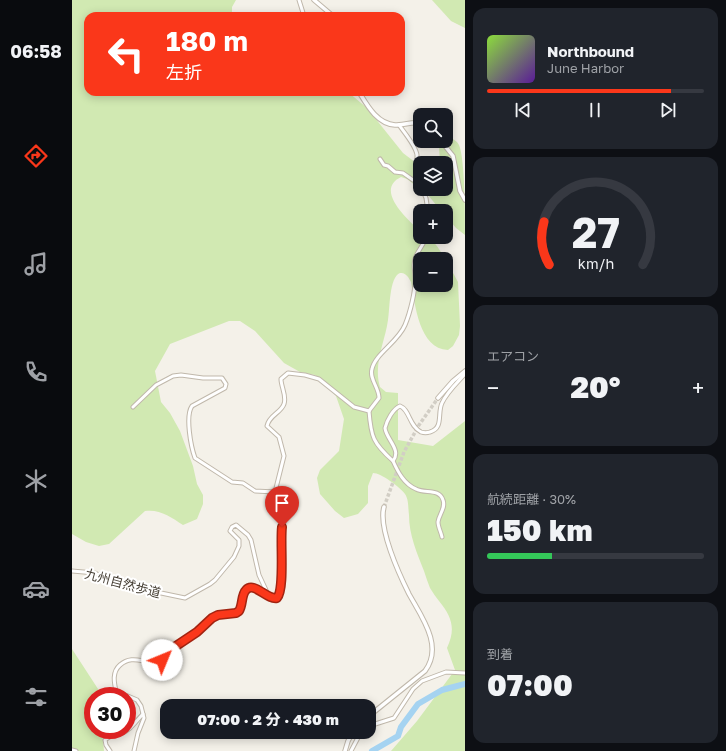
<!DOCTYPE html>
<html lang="ja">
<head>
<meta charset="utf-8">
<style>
	body { margin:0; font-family:"Golos Text","Noto Sans JP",sans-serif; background:#20242c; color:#f1f3f6; height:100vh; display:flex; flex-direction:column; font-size:15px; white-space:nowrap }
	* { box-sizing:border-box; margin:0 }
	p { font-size:13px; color:#9ea1a6 }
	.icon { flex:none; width:22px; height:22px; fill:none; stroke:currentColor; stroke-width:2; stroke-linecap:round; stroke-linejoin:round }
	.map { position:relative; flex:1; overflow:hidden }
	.panel { display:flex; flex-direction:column; gap:8px; padding:8px; background:#0d0f14; width:261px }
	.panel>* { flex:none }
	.hud { position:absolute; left:12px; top:12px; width:321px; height:84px; border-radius:12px; box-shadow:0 2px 10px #0003; background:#fa371a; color:#fff; overflow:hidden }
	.tools { position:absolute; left:341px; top:108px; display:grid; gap:8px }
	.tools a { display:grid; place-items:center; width:40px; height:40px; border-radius:8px; background:#171b24; box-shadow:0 2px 10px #0003; font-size:20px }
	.speed { position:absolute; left:12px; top:687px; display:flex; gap:8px; font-size:20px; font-weight:700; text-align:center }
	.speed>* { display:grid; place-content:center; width:52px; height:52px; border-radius:50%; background:#171b24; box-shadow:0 2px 10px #0003; line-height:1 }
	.speed .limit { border:6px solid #d22; background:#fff; color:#111 }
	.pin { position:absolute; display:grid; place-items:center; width:34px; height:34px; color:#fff; margin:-41px -17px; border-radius:50% 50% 50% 0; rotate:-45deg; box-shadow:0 0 4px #0007 }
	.pin .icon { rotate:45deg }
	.me { position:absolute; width:44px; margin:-22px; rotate:45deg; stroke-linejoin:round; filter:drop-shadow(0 0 3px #0008) }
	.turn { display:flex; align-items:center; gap:14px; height:84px; padding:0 16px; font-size:18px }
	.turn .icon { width:52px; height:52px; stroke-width:2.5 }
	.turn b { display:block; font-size:28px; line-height:34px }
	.big { font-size:30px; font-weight:800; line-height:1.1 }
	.panel .card { flex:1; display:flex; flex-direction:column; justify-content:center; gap:6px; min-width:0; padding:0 14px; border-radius:12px; background:#20242c }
	.panel .dial { align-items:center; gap:0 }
	.dial svg { height:104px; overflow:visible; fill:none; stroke:#363941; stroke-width:7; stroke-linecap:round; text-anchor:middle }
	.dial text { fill:#f1f3f6; stroke:none }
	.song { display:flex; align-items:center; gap:12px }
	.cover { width:48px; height:48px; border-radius:6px; background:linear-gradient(135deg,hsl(90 70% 55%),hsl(270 70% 35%)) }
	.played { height:4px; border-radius:2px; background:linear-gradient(90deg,#fa371a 85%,#363941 85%) }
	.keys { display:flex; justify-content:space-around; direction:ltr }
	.heat { display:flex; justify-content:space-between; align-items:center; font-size:22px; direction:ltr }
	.charge { height:6px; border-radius:3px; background:linear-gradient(90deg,#34c759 30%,#363941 0) }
	.trip { position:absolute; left:88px; top:699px; width:216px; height:40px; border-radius:12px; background:#171b24; box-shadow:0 2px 10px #0003; font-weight:800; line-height:40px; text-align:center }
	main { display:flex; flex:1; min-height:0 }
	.tabs { display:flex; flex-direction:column; width:72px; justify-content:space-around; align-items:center; background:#090b0e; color:#9ea1a6 }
	.tabs .icon { width:28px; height:28px }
	.tabs .active { color:#fa371a }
	.tabs b { font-size:18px; color:#f1f3f6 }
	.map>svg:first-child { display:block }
	.green { fill:#d1e9b2 }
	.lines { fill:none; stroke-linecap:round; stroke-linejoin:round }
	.river { stroke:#a5d3f1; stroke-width:6 }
	.tertiary-tunnel { stroke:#d2cec5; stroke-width:3.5; stroke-dasharray:3.5 2; stroke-linecap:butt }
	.minor-casing { stroke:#c0b8ab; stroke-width:5 }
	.tertiary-casing { stroke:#c0b8ab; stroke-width:5.5 }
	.minor { stroke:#fff; stroke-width:3 }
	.tertiary { stroke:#fff; stroke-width:3.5 }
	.route-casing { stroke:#a22411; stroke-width:10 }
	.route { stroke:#fa371a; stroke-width:7 }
	.labels { text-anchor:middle; stroke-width:4; stroke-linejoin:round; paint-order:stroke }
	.street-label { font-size:13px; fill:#484137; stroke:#fff }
</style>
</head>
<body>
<main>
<nav class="tabs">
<b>06:58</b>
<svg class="icon active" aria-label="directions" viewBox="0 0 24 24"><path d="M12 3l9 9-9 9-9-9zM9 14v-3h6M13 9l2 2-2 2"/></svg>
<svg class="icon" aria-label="music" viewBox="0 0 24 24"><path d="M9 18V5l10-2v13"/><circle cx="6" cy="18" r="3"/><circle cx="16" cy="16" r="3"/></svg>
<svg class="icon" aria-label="phone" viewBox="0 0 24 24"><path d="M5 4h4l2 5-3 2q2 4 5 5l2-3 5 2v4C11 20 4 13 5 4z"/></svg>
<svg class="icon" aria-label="climate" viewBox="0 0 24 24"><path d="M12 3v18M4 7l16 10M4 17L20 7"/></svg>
<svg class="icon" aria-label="car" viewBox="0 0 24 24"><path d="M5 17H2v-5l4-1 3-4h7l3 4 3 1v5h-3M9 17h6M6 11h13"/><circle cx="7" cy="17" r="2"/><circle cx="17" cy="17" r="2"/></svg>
<svg class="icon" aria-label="filters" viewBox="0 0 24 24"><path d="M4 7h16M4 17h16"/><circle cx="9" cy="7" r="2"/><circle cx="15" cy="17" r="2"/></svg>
</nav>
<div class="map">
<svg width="393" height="751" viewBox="0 0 393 751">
	<rect width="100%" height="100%" fill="#f4f1e9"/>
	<g class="green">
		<path d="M0,0h164l-4,7v9h-144v76h260l19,16 36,45 17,13v23l-13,-10 -6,-2c-27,13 7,43 19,54v6c14,0 19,12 25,22h-25v26h26v-25l12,22 2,44 -1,9 -6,11 -5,4c-29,-1 -33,-46 -37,-68 -2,-4 -5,-10 -11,-9 -11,4 -10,36 -12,47 -3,22 -15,44 -8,67l6,5 12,1v47l35,6 32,-25v330h-74l26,-30 38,-51 -8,-22c9,-19 5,-31 -8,-47 -3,-4 -6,-8 -9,-13 -2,-5 -4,-11 -6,-17 -7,-18 -15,-36 -15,-56 -1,-7 0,-15 -4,-21 -5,-7 -24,-21 -32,-21l-5,13v17l-10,11 -14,4 -9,-7 -15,-17 -3,-16 3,-8 19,-19 5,-32 -8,-23 -21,-21 -15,-3 -16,-9 -29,-32 -15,-10h-11l-59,23 -15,27 6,31 9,11 10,18 13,35 4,18 6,11v9l-6,15 -14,6c-12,-8 -23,-16 -38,-14l-36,33 -10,2 -13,-4 -14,-8z"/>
		<path d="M360,0h33v28l-14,-7z"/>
		<path d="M377,137c4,2 8,4 10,8 6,14 6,70 6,90l-9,-7 -10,-12v-5h-5l-13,-16 -8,-6h26v-26h-6l-1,-17 4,-5h3v-3z"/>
		<path d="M0,649l28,43 1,4h-8v34h9l2,21h-32z"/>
	</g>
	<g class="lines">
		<path class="river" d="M300,751l26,-15 3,-9 17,-23 24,-14 23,-6"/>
		<path class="tertiary-tunnel" d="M312,507l20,-55 15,-27 19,-27"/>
		<g class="minor-casing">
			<g id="minor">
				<path d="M227,0l5,16"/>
				<path d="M327,125c5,7 17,21 18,30 1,14 -5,16 3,31"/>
				<path d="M308,159l4,6 4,1 7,6 8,1 10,7h4"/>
				<path d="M350,189l4,9 2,13"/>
				<path d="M61,407l23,-22 17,-9 8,-1 22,3h19l4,6 -1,4 -33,18c-7,10 -1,41 3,52l37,24 11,1 12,8 20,1"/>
				<path d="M297,411c2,26 4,32 24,50 9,-11 -7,-22 -8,-33 2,-8 8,-19 15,-22 10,4 9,20 21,26 3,1 6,1 9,0 14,-4 7,-19 12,-29 5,-11 15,-20 23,-29"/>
				<path d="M297,411l10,-13c0,-11 -10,-19 -7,-29 3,-15 26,-27 33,-44 5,-12 11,-35 10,-48 0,-7 -2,-12 0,-18 2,-8 9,-14 11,-22"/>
				<path d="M321,461c5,11 11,23 23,28 9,5 23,-1 27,11 3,8 -4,14 -5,22 0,5 3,10 4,15"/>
				<path d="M0,571l23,2 9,5 14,6 67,14 25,-14 5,-4 19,-23 5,-11v-6l-9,-9 2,-4 4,-2 12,10 3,5 8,35 7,15v4l6,4h5c9,-10 3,-46 4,-60 0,-9 4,-16 5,-25l-9,-16 -2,-5 9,-36 -5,-19 -12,-11c2,-11 14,-13 17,-22 3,-8 -3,-17 -3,-25l7,-6 17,2 14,4 35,28 15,4"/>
				<path d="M297,726l25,-8 19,-29 9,-8 24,-9 19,1"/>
				<path d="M0,750l4,1"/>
				<path d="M38,751l-4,-6 -1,-5c5,-5 9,-4 15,-6 10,-3 16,-13 23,-20"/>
				<path d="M62,751l4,-18 6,-15 -3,-12 -4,-6 -21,-9c-2,-9 -4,-19 4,-26 14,-12 26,1 41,-5 6,-2 10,-10 15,-14 7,-6 14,-9 21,-14 5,-5 9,-11 15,-15 7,-3 16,-3 24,-4l3,-2c10,-16 0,-32 27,-17"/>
				<path d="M279,751l10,-19"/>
			</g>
		</g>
		<g class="tertiary-casing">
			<g id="tertiary">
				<path d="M242,0l19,16"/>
				<path d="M287,92c8,13 18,32 36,33 8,0 16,-3 25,-2"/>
				<path d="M369,141l12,15 7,35 5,9"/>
				<path d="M366,398l15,-17 12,-10"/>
				<path d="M297,716l56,-45c19,-25 -4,-55 -16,-77 -10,-20 -31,-66 -25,-87"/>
				<path d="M273,751l3,-10 5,-9"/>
			</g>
		</g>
		<use href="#minor" class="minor"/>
		<use href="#tertiary" class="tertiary"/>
	</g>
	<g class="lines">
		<g class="route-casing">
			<path id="route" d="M90,660l14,-14 21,-14 15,-14 6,-3 18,-2 3,-2c4,-6 2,-16 7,-21 8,-9 21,10 31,8 8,-9 3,-56 5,-71"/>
		</g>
		<use href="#route" class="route"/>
	</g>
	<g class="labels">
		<g class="street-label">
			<text transform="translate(51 583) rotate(15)" y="5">九州自然歩道</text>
		</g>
	</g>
</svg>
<div class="tools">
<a><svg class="icon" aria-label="search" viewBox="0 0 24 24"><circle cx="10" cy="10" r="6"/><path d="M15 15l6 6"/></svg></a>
<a><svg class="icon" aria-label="layers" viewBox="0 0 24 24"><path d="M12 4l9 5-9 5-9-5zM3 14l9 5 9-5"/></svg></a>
<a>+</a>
<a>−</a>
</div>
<div class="speed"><div class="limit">30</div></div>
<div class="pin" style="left:210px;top:527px;background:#d93025"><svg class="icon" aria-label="arrive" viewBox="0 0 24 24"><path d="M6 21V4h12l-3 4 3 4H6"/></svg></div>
<svg class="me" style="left:90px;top:660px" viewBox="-20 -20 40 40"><circle r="19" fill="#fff"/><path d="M0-13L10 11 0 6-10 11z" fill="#fa371a"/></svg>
<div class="trip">07:00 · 2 分 · 430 m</div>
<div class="hud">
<div class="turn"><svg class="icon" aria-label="left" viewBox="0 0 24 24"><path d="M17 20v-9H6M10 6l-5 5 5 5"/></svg><div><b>180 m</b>左折</div></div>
</div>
</div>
<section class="panel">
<div class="card">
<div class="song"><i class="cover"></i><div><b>Northbound</b><p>June Harbor</p></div></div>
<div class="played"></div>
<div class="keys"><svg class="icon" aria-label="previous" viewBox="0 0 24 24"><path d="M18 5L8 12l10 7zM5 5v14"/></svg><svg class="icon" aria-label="pause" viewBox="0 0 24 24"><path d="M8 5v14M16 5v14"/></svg><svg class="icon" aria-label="next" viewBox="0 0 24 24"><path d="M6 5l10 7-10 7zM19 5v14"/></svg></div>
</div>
<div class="card dial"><svg viewBox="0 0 100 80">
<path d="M14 69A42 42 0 1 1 86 69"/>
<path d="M14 69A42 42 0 0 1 10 36" stroke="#fa371a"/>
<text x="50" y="56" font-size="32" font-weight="700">27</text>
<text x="50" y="72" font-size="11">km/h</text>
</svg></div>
<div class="card"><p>エアコン</p>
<div class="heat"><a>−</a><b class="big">20°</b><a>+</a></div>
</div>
<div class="card"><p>航続距離 · 30%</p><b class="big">150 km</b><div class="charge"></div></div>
<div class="card"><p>到着</p><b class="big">07:00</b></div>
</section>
</main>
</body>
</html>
